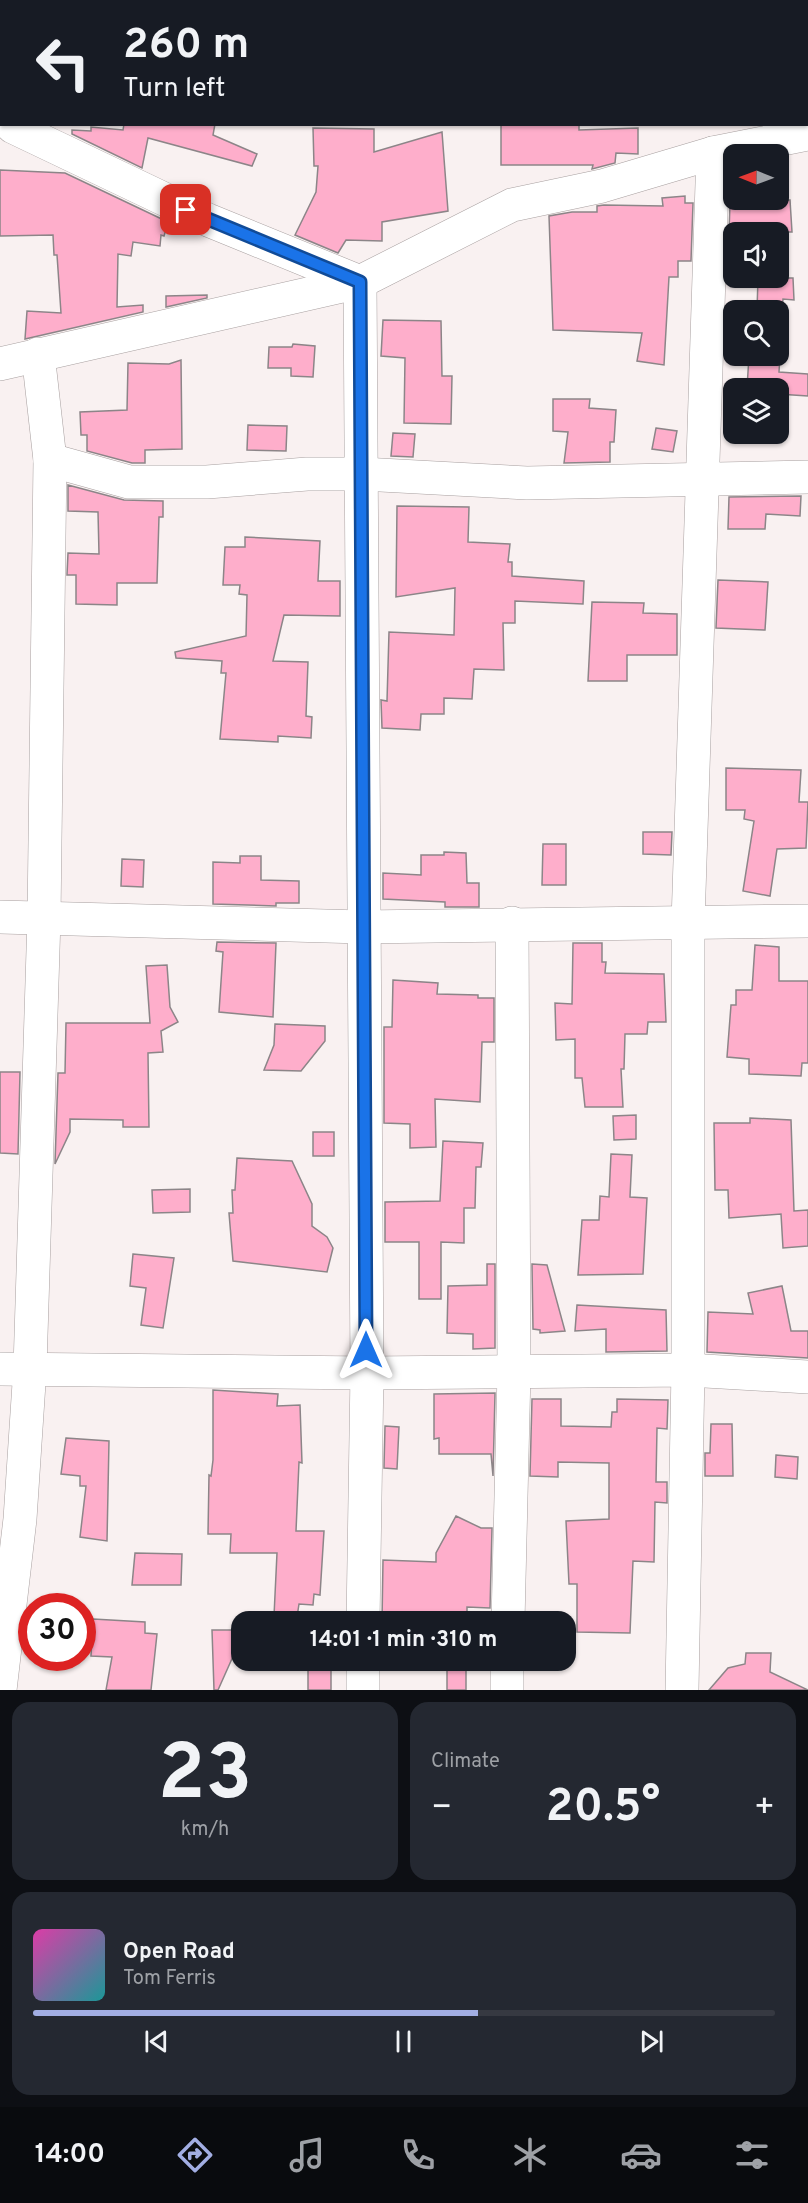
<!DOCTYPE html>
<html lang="en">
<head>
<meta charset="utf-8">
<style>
	body { margin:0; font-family:Overpass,sans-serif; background:#242831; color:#f1f3f6; height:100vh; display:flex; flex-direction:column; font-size:22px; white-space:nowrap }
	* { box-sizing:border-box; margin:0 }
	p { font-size:20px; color:#9ea1a6 }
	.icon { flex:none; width:33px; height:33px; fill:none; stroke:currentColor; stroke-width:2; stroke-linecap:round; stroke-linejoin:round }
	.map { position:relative; height:1690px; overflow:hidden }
	.details { display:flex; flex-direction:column; gap:12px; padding:12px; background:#0d0f14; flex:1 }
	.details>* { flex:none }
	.top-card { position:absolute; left:0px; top:0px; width:808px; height:126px; box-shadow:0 2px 4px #0004; background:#171b24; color:#f1f3f6; overflow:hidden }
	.needle { width:39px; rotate:271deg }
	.fabs { position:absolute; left:723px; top:144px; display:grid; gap:12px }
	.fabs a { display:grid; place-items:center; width:66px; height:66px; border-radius:12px; background:#171b24; box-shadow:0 2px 4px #0004; font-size:30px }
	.speed { position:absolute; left:18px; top:1593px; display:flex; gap:12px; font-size:30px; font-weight:700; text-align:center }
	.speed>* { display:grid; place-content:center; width:78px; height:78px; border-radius:50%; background:#171b24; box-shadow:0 2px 4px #0004; line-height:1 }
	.speed .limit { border:9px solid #d22; background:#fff; color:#111 }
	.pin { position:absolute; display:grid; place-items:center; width:51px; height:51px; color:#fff; margin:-26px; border-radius:12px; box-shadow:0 3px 9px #0006 }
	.me { position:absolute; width:66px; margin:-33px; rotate:0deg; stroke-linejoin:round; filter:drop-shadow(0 0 4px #0008) }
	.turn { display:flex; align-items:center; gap:21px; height:126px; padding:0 24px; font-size:27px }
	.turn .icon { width:78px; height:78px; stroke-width:2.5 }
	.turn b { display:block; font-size:42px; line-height:51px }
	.big { font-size:45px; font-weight:700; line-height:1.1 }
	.details .tile { flex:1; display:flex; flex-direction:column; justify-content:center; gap:9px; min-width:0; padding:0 21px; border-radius:18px; background:#242831 }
	.details .dial { align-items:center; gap:0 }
	.dial b { font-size:78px; line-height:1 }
	.song { display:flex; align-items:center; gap:18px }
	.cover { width:72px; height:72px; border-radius:9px; background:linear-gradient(135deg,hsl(320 70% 55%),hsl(180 70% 35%)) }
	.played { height:6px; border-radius:3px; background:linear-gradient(90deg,#a2aee3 60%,#363941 60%) }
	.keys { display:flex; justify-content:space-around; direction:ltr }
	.heat { display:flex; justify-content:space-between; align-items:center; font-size:33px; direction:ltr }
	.details .tiles { flex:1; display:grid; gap:12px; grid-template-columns:1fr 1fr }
	.tile:last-child { grid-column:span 2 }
	.trip { position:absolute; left:231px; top:1611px; width:345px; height:60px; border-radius:18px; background:#171b24; box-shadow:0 2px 4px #0004; font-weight:700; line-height:60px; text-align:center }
	.menu { display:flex; height:96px; justify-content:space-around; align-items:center; background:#090b0e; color:#9ea1a6 }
	.menu .icon { width:42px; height:42px }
	.menu .current { color:#a2aee3 }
	.menu b { font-size:27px; color:#f1f3f6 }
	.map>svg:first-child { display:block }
	.building { fill:#feaecb; stroke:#8c8588; stroke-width:1.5 }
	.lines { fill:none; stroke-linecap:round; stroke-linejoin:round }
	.minor-casing { stroke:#a8a0a0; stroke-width:34 }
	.minor { stroke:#fff; stroke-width:33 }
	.route-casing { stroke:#114b97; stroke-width:15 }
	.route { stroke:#1a73e8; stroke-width:10 }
</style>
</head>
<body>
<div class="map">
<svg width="808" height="1690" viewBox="0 0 808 1690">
	<rect width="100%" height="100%" fill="#f9f1f1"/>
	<g class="building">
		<path d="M124,124h91l-2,11 44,19 -5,12 -104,-28 -6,30 -70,-34v-4l19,1v-4l32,3z"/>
		<path d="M501,124h78v6l59,-2v26l-22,-1 -1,10 -23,6 1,-4h-92z"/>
		<path d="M313,128l61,1v23l68,-20 6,79 -66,11v19l-36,-1 -8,13 -43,-18 21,-43 2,-26h-4z"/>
		<path d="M0,170l65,3 103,49 -4,14 -3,-1 -1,11 -27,-4 -2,14 -13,-2 -1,53 26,-2v7l-118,27 2,-28 34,2 -4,-58h-3l-1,-20 -53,1z"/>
		<path d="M685,196v7h8l-2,58h-13v16h-9l-5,88 -27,-4 5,-28 -89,-3 -4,-114 23,-4h25v-6l7,-1 59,1 -1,-8z"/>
		<path d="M763,200h27l2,32h-58v30h-6l2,-58h34z"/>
		<path d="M758,278h35l1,22 -11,-1 -1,11h-25z"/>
		<path d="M207,295v3l-41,9v-11z"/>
		<path d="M383,320l58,1 1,55h10l-1,48 -47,-1 1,-65 -24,-2z"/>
		<path d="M293,344l22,2 -2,31 -22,-1v-8h-23l1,-21h23z"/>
		<path d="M749,356h31l-1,16 29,2v22l-30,-2v-11v5h-31z"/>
		<path d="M181,360l1,89 -37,1v13h-13l-45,-12v-16h-6l-1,-23 47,-2 1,-47 41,1z"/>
		<path d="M553,399h37l-1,9 27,2 -2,32h-4v20l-46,1 4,-31 -15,-1z"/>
		<path d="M248,425l39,1 -1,25 -39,-1z"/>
		<path d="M656,428l21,3 -4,21 -21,-3z"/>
		<path d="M393,433l22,1 -2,23 -22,-1z"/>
		<path d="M68,485l56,15 39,1v16h-4l-2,66h-40v22l-41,-1v-29h-9l1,-22 31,1 -1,-42 -30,-1z"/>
		<path d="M801,496l-1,20 -34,-2 -1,15h-37l1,-32z"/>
		<path d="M397,506l72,1 -1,35 42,2 -2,18h4v14l72,5 -1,23 -68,-3v22h-12l1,47 -30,-1 -2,30 -28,-1v16h-23l-1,16 -38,-2 -1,-28 6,1 2,-69 65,3 1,-47 -59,9z"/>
		<path d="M245,537l75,4 -2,40h22v35l-56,-1 -11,46 35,1 -2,54 6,1 -1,21 -33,-2v6l-58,-3 6,-66h-5l1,-12 -46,-3 -1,-6 71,-16 1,-41 -8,-1 1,-9h-17l2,-38h20z"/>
		<path d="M718,580l50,2 -3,48 -49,-2z"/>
		<path d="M592,602l52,1 -1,10 34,1v41h-50v26h-39z"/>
		<path d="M726,768l75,2 -2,32h9l-2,46 -29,1 -7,47 -27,-5 11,-70 -10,-2 1,-9h-19z"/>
		<path d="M643,832h29l-1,23 -28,-1z"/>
		<path d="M543,844h23v41h-24z"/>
		<path d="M444,852l22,1 1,30h12v24h-34v-5l-62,-3v-26l38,2v-20h23z"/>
		<path d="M240,856h21v24l38,1v22h-23v3l-63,-2v-42l27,1z"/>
		<path d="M122,859l22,1 -1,27 -22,-1z"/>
		<path d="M217,942l59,1 -3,74 -54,-5 4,-60 -7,-1z"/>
		<path d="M573,943h29v19h4l-1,11 59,1 2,48h-18l-1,12h-22l-1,35h-3l2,38h-38l-3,-29h-7v-39l-19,1 -1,-37 17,1z"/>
		<path d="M755,945l24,2v34h29v82h-6l-1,13 -52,-2v-15l-22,-2 4,-52h5v-15h16z"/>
		<path d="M167,965l3,42 8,15 -17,9 2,21 -15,1 1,74h-26v-7l-53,-1v13l-15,32 3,-91h7l1,-50h84l-4,-57z"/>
		<path d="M393,980l45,3 -1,11 41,1v3h16v44h-12l-2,60 -45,-3 1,48 -26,1v-24l-26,-1v-96h8z"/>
		<path d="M275,1024l50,2v15l-24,30 -37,-1 10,-25z"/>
		<path d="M0,1072h20l-2,82 -18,-1z"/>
		<path d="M636,1115v24l-22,1 -1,-24z"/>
		<path d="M750,1118l41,2 3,91 14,-1v36l-25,2 -2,-34 -52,4 -1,-28h-13l-1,-67h36z"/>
		<rect x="313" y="1132" width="21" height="24"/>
		<path d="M443,1141l40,2 -2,24h-5l-1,41h-11v35l-23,-1v57h-22v-57h-34v-40l55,-1z"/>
		<path d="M611,1154l21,1 -2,42 17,1 -4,76 -65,1 4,-55h17l1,-24 9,1z"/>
		<path d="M237,1158l55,3 20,43v22l15,11 6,11 -6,24 -94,-11 -4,-48h4l-1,-23h3z"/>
		<path d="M190,1189v23l-37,1 -1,-23z"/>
		<path d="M133,1254l41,4 -11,70 -22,-3 5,-37 -16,-2z"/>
		<path d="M487,1264h8v84l-22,1v-15l-26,-1 1,-47 39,-1z"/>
		<path d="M532,1264l15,1 18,66 -25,2v-3l-7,-1z"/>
		<path d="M782,1286l9,45h17v27l-101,-6 1,-40 45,2 -5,-21z"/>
		<path d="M577,1305l89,5 1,41 -61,1v-23l-31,2z"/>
		<path d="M213,1390l65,4 -1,12 23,-1 2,58 -3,-1 -3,69h28l-4,64 -6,-1 -1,11 -14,-1 -2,13 -23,-1 3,-63h-47l1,-19h-23l1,-59 2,1 2,-16z"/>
		<path d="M495,1393l-2,83 -2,-22h-52v-16l-5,1v-45z"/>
		<path d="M532,1399h29v27l50,1 1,-15h5v-13l51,1 -1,29 -10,-1 -1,54h11v21l-12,-1 -1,60 -21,-1 -3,72 -53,-1v-48h-8l-3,-63 43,-2v-56l-51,-1v15l-28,-1z"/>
		<path d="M711,1424h21l1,52h-28v-23h5z"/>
		<path d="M385,1426l14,1 -2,42 -13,-1z"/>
		<path d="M66,1438l43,3 -2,100 -27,-4 6,-51h-6v-10l-19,-2z"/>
		<path d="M776,1455l22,2 -1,22 -22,-2z"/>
		<path d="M456,1516l25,12h11l-2,80 -23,-1v15h-85l1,-62 53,2v-9z"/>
		<path d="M135,1553l47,1 -1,31h-49z"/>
		<path d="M93,1619l52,3v11l12,1 -6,56h-45l6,-33 -21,-1z"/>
		<path d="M212,1630h30v22h-7l-17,38h-4z"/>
		<path d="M746,1653h25l-1,19 38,18h-99l19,-22 17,-4z"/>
		<rect x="447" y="1660" width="19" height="30"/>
		<rect x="308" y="1667" width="23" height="23"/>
	</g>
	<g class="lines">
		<g class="minor-casing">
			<g id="minor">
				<path d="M436,0v2"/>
				<path d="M0,98l2,3"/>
				<path d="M13,127l195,93 152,62 7,1091 -4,249"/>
				<path d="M0,364l360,-82 152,-77 90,-19 111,-33 95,-19"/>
				<path d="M50,460l79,22h78l100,-8h55l165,9 281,-6"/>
				<path d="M0,917l362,10 446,-6"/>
				<path d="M0,1369l367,4 321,-3 120,7"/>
				<path d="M508,1622l6,-250 -2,-449"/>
				<path d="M363,1660v30"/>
				<path d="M0,1690l20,-171 10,-151 14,-450 6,-458 -12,-106"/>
				<path d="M507,1690v-30"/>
				<path d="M682,1690l6,-320v-447l25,-770"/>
			</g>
		</g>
		<use href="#minor" class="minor"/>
	</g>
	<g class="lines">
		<g class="route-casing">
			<path id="route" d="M186,210l174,72 6,1068"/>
		</g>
		<use href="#route" class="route"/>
	</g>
</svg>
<div class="fabs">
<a><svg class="needle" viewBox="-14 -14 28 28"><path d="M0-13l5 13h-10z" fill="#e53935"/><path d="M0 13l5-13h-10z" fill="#9ea1a6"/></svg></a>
<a><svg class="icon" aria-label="sound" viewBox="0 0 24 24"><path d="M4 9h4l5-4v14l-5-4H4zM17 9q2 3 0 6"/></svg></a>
<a><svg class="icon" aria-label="search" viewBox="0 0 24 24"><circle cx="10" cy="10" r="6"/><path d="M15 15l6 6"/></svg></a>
<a><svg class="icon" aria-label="layers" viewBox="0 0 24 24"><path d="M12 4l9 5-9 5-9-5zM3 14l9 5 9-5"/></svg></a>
</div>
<div class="speed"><div class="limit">30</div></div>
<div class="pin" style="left:186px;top:210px;background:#d93025"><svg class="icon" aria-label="arrive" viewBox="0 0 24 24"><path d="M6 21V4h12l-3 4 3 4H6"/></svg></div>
<svg class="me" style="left:366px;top:1350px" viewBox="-20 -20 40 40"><path d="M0-17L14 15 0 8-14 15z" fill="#1a73e8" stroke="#fff" stroke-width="4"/></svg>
<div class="trip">14:01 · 1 min · 310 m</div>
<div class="top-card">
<div class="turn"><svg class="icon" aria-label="left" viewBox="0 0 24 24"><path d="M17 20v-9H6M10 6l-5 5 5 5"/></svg><div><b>260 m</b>Turn left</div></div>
</div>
</div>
<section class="details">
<div class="tiles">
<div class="tile dial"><b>23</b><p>km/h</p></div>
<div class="tile"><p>Climate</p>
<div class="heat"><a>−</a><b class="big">20.5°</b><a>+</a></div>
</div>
<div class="tile">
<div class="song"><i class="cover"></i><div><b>Open Road</b><p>Tom Ferris</p></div></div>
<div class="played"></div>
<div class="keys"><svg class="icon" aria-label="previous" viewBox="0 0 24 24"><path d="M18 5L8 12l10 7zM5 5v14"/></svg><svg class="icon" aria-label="pause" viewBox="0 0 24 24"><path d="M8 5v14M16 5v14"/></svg><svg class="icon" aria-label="next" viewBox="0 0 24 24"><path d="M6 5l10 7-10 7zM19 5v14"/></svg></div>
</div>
</div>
</section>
<nav class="menu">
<b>14:00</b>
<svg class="icon current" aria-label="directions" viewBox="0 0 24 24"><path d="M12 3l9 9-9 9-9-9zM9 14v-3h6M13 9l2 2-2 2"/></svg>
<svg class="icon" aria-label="music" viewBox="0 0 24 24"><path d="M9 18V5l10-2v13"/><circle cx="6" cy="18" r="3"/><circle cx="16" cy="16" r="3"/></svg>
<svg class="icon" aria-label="phone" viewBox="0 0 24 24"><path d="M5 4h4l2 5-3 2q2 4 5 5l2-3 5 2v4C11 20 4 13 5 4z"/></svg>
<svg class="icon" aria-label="climate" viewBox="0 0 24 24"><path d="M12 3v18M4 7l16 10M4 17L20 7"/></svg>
<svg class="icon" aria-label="car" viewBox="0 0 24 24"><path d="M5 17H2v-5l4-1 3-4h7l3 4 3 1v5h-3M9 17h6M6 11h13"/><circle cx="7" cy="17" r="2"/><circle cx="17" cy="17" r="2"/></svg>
<svg class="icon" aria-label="filters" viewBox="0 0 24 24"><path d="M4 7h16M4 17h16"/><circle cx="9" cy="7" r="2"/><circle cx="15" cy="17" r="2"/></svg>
</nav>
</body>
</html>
